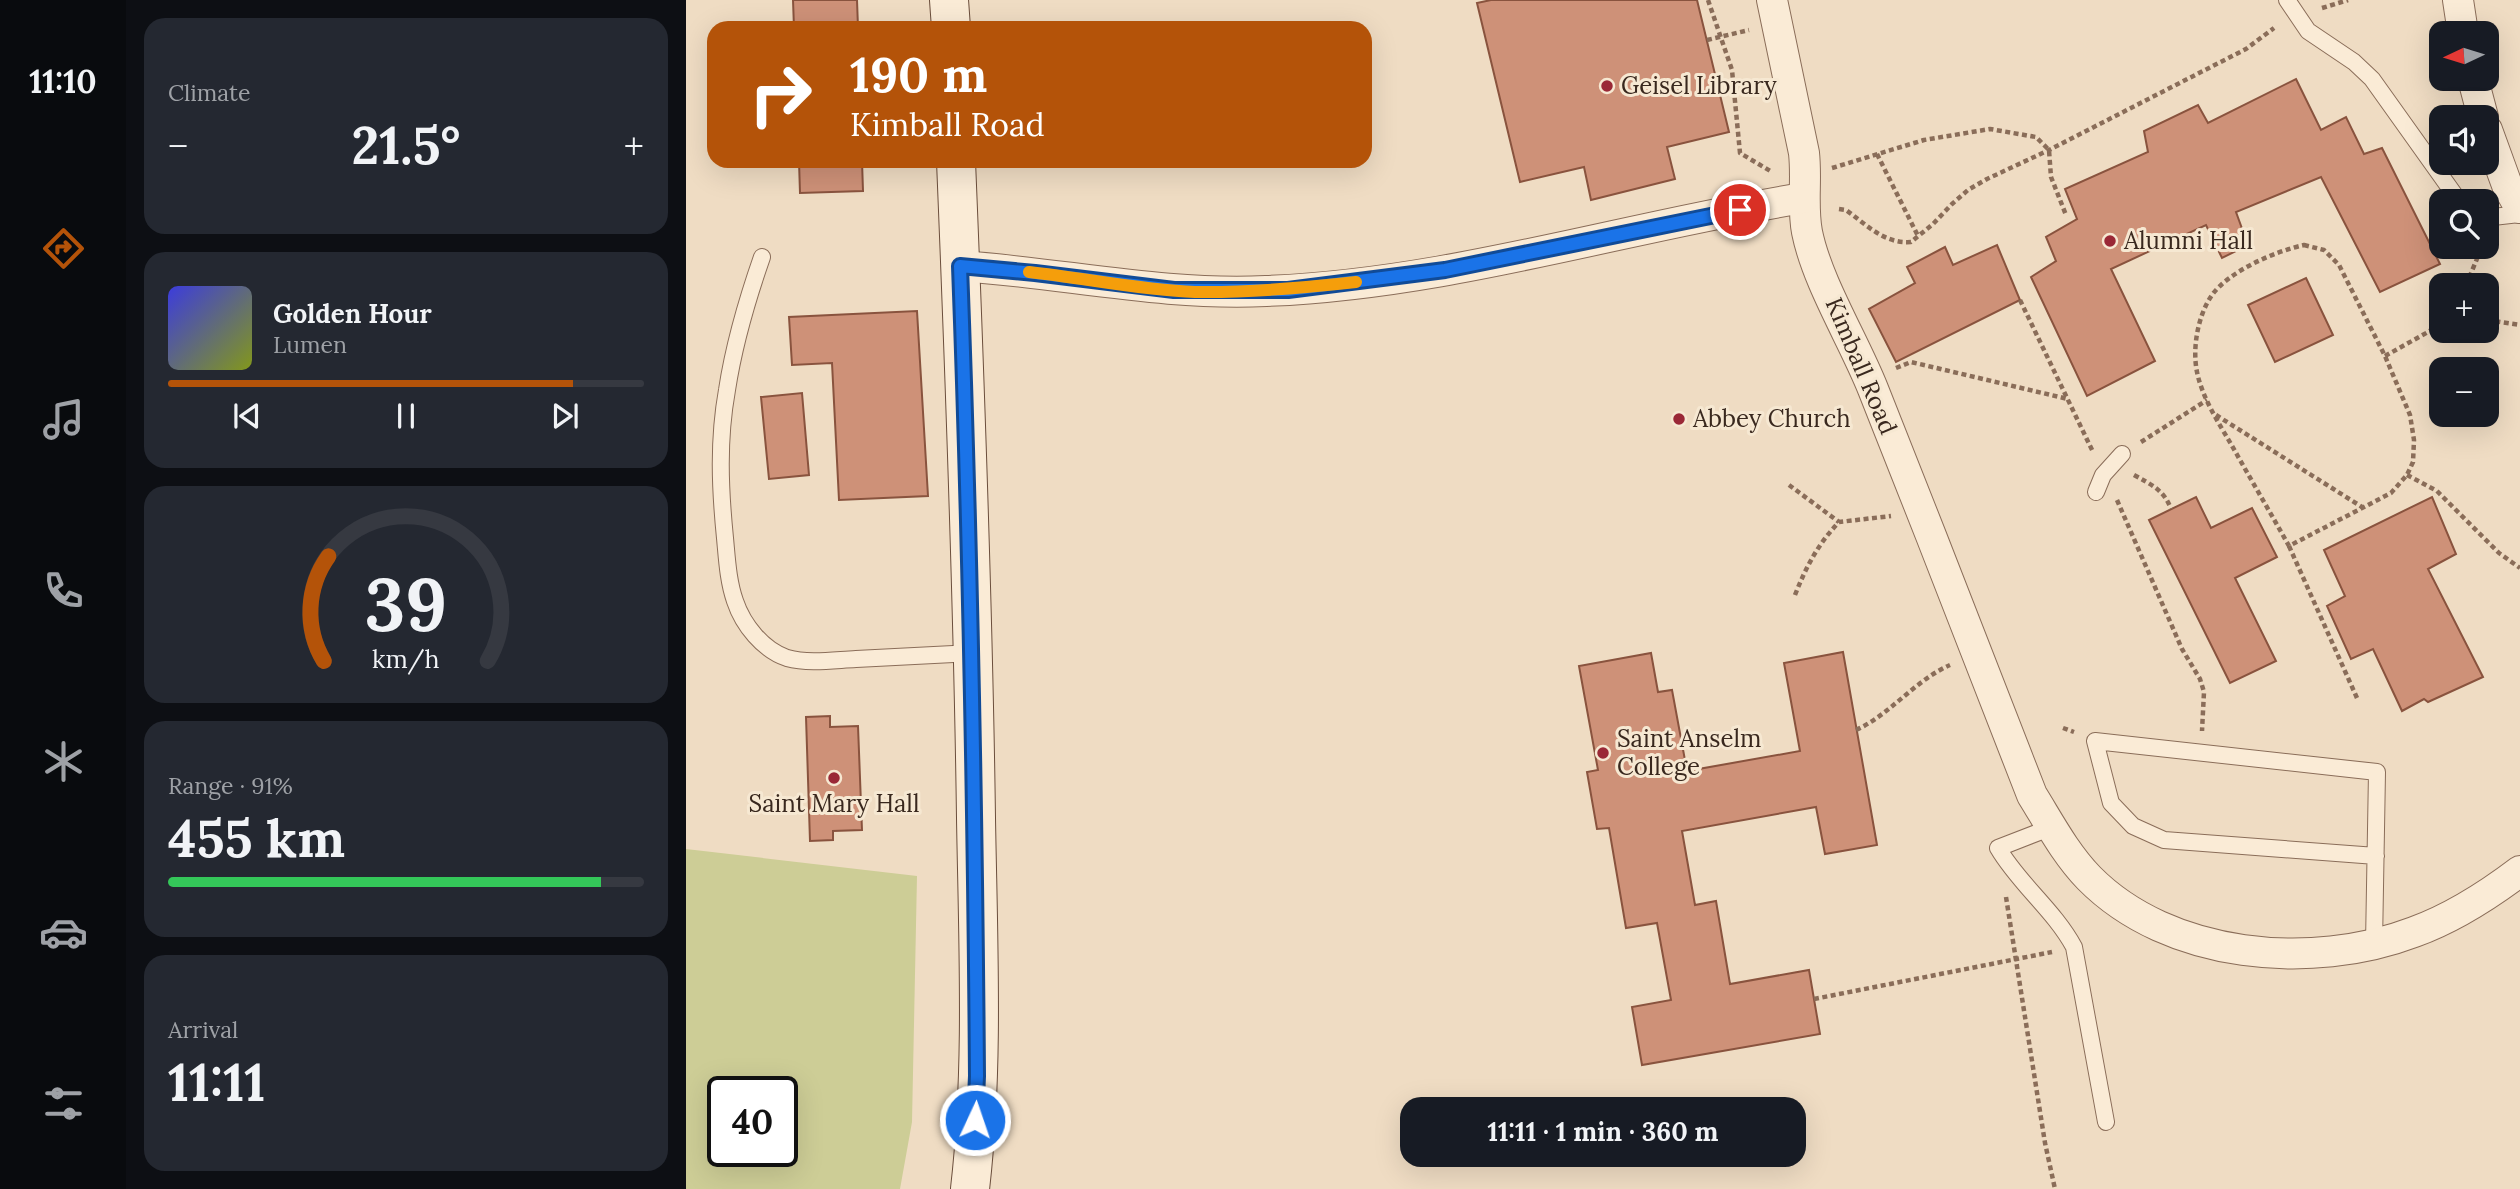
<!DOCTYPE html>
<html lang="en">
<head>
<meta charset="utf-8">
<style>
	body { margin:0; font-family:Lora,serif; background:#242831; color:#f1f3f6; height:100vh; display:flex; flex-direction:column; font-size:26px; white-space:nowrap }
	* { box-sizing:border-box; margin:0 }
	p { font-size:23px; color:#9ea1a6 }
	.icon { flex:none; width:38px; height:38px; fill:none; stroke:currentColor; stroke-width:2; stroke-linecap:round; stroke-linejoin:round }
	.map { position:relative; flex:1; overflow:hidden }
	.sheet { display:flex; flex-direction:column; gap:18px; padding:18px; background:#0d0f14; width:560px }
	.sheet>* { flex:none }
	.banner { position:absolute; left:21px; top:21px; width:665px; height:147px; border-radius:21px; box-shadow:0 7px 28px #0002; background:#b45309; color:#fff; overflow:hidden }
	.needle { width:46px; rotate:266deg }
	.controls { position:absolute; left:1743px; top:21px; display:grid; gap:14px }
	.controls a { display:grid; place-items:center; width:70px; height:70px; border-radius:14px; background:#171b24; box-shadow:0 7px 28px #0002; font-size:35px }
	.speed { position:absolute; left:21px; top:1076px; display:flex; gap:14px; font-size:35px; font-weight:700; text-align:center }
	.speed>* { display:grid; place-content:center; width:91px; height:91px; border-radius:50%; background:#171b24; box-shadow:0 7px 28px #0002; line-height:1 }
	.speed .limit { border:4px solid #111; border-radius:10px; background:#fff; color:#111 }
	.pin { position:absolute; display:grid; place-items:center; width:60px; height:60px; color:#fff; margin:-30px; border:4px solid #fff; border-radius:50%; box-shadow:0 2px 7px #0007 }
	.me { position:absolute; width:77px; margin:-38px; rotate:3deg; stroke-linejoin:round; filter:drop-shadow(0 0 5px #0008) }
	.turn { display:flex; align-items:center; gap:24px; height:147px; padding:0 28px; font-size:32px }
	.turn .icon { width:91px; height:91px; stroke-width:2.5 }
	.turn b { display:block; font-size:49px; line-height:60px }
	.big { font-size:52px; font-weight:800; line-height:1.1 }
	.sheet .widget { flex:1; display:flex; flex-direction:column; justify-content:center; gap:10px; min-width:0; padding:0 24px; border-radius:21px; background:#242831 }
	.sheet .dial { align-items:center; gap:0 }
	.dial svg { height:182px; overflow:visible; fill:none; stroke:#363941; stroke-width:7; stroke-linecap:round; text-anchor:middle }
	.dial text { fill:#f1f3f6; stroke:none }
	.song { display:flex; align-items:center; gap:21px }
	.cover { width:84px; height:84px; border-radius:10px; background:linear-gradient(135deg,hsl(240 70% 55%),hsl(70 70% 35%)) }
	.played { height:7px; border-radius:4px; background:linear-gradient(90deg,#b45309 85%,#363941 85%) }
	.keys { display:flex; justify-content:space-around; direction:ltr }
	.heat { display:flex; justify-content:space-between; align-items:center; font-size:38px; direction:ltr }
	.charge { height:10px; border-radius:5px; background:linear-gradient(90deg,#34c759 91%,#363941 0) }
	.trip { position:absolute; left:714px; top:1097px; width:406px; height:70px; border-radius:21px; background:#171b24; box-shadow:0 7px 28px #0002; font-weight:800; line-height:70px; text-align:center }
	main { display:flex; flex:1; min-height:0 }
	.menu { display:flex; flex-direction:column; width:126px; justify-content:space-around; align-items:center; background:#090b0e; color:#9ea1a6 }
	.menu .icon { width:49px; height:49px }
	.menu .selected { color:#b45309 }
	.menu b { font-size:32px; color:#f1f3f6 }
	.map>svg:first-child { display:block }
	.green { fill:#cdcd96; fill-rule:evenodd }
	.building { fill:#ce9178; stroke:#89533e; stroke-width:2 }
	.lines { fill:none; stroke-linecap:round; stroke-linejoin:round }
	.lane-casing { stroke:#8a6d59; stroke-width:18 }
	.street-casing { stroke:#8a6d59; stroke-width:32 }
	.secondary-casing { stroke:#6b4e3c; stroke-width:40 }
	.path { stroke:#8a6d59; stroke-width:4.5; stroke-dasharray:5 3.5; stroke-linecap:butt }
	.lane { stroke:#faebd6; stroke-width:16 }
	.street { stroke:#faebd6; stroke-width:30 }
	.secondary { stroke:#faebd6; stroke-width:38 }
	.route-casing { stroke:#114b97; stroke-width:18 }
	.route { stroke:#1a73e8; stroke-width:12 }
	.slow { stroke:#f59e0b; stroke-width:12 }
	.poi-dot { fill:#9a2836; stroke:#f6e8d2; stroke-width:2.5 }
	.labels { text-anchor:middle; stroke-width:6; stroke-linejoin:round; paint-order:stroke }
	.poi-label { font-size:24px; fill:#39281e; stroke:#f6e8d2; text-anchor:start }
	.street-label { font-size:24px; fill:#39281e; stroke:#f6e8d2 }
</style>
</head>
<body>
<main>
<nav class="menu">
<b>11:10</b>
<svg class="icon selected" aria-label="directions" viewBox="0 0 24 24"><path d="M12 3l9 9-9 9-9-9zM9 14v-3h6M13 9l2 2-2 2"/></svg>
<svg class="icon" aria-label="music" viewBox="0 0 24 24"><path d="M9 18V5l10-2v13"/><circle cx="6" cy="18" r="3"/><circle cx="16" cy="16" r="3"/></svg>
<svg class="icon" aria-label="phone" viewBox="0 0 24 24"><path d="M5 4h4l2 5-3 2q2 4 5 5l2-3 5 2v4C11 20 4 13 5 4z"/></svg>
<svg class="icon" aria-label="climate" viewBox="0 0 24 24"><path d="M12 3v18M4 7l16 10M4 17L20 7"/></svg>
<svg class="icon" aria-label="car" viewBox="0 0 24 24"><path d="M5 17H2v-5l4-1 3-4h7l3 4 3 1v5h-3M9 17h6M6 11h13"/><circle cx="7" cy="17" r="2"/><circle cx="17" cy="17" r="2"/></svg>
<svg class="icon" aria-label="filters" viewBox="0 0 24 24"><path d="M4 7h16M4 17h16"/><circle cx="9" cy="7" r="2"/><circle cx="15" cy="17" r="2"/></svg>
</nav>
<section class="sheet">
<div class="widget"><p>Climate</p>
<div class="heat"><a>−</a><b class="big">21.5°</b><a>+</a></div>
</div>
<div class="widget">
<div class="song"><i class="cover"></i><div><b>Golden Hour</b><p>Lumen</p></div></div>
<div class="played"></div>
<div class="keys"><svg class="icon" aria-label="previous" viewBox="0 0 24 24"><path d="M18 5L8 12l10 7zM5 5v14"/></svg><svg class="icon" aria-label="pause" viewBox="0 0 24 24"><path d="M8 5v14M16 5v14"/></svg><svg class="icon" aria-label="next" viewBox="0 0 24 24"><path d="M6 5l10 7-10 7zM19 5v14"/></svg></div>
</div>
<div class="widget dial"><svg viewBox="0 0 100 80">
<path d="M14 69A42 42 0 1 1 86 69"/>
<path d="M14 69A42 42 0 0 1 16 23" stroke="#b45309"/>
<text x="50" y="56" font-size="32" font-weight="700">39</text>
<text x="50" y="72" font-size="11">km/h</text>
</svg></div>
<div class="widget"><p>Range · 91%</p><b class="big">455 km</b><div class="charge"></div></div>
<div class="widget"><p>Arrival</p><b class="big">11:11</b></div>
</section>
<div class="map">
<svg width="1834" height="1189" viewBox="0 0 1834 1189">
	<rect width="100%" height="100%" fill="#efdcc3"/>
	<path class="green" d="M0,849l231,27 -5,246 -12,67h-214zM96,1092v60h-59v-60z"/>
	<g class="building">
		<path d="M107,0h64l1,28h-64z"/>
		<path d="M805,0h206l32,132 -62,15 8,32 -84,21 -7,-33 -64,15 -43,-179z"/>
		<path d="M1610,79l25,51 25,-13 18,37 18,-6 58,116 -60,28 -59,-115 -85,35 12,33 -26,13 -16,-33 -95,44 44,92 -68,35 -56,-119 25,-16 -10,-24 31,-18 -12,-30 83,-37 -4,-21 54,-26 10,18z"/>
		<path d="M113,161h63l1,30 -63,2z"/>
		<path d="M1311,245l23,55 -124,62 -27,-53 46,-26 -8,-16 38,-20 8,18z"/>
		<path d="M1620,278l27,57 -58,27 -27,-57z"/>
		<path d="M231,311l11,185 -89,4 -7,-137 -40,2 -3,-48z"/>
		<path d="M116,393l7,82 -40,4 -8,-82z"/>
		<path d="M1510,497l15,31 41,-20 25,49 -42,21 41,83 -46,22 -81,-163z"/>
		<path d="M1746,497l24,57 -28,15 55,108 -55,25 -4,-3 -22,12 -29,-62 -22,10 -24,-53 18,-10 -21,-46z"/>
		<path d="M1157,652l34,193 -52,9 -9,-47 -134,24 13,74 21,-4 14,83 79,-14 11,64 -178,31 -10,-58 39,-7 -14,-77 -31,5 -17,-100 -12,1 -10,-57 11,-2 -19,-104 72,-13 7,39 14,-2 15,81 113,-20 -16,-88z"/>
		<path d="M144,716v11l28,-1 4,104 -29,1v9l-23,1 -4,-124z"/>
	</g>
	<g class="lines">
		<g class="lane-casing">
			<g id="lane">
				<path d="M1601,0l21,31 46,31 18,17 87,122"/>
				<path d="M1801,215l6,2 27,-3"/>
				<path d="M76,257c-15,43 -28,87 -35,133 -9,50 -7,98 -2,148 2,21 3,43 10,63 8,24 28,49 52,57 22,6 47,2 69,1 39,-2 78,-4 117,-6"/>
				<path d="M1410,492l7,-17 19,-21"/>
				<path d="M1366,827l-54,21c21,36 56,62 76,99l32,175"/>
				<path d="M1688,944l3,-172 -282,-31 16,62 22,23 31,14 212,16"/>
			</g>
		</g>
		<g class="street-casing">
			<g id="street">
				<path d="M1086,0l32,153c3,27 -2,53 3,79 10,50 47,109 66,157 54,135 106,270 159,406 18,29 33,58 57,83 80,81 223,93 325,54 39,-14 73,-36 106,-61"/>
				<path d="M1772,0l5,33"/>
				<path d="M1787,79l10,38"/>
				<path d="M1801,130l20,55 13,23"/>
				<path d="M274,266c103,7 203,30 306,25 182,-7 358,-64 537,-93"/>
			</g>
		</g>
		<g class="secondary-casing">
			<g id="secondary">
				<path d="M263,0l2,28"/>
				<path d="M270,161c9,219 17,438 20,657 2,122 8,250 -6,371"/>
			</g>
		</g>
		<g class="path">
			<path d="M1022,0l24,70 8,83 32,19"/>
			<path d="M1636,8l26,-8"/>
			<path d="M1021,40l42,-10"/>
			<path d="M1191,154l41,82"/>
			<path d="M1146,168l92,-28 66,-11 46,8 13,13 2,27 15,38"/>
			<path d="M1153,209l7,1c21,15 38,34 65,32l22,-18 19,-20 16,-14 19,-11 62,-29 197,-101 28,-21"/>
			<path d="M1618,245l20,5 15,15 46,91 25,59 4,25 -1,22 -6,13 -16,18 -102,53c-19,-34 -39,-68 -58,-102 -13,-22 -29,-47 -34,-72 -5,-24 1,-57 15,-77 17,-24 64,-44 92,-50z"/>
			<path d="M1780,285l16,-38"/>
			<path d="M1334,300l73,152"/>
			<path d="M1801,320l33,5"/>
			<path d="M1699,356l43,-24 13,-9"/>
			<path d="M1210,368l15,-6 157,37"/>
			<path d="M1530,415l146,92"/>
			<path d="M1455,442l66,-42"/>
			<path d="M1448,475c18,10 30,15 37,34"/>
			<path d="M1721,475l30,16 62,62 21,15"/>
			<path d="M1103,485l50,37"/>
			<path d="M1431,500l65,149 18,30 4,13 -2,39"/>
			<path d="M1603,546l68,152"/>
			<path d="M1109,595c11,-28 23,-51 44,-73l52,-6"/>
			<path d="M1377,728l11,4"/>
			<path d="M1170,730c35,-16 58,-49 94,-65"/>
			<path d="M1320,897l39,246 10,46"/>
			<path d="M1128,999l238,-47"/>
		</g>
		<use href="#lane" class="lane"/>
		<use href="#street" class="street"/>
		<use href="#secondary" class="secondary"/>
	</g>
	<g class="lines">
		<g class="route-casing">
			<path id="route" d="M289,1120l2,-44c-2,-270 -7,-540 -17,-810l75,7 139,17h114l157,-20 295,-60"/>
		</g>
		<use href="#route" class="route"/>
		<path class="slow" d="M343,272c56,6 110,18 166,20 54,1 107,-4 161,-10"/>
	</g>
	<g class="poi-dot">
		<circle cx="921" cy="86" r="7"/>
		<circle cx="1424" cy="241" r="7"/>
		<circle cx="993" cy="419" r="7"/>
		<circle cx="917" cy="753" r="7"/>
		<circle cx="148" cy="778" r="7"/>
	</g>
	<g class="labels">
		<g class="poi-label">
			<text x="935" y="94">Geisel Library</text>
			<text x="1438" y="249">Alumni Hall</text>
			<text x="1007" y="427">Abbey Church</text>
			<text x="931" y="747">Saint Anselm<tspan x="931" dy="28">College</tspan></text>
			<text x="148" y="812" text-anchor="middle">Saint Mary Hall</text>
		</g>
		<g class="street-label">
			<text transform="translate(1175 366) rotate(67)" y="8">Kimball Road</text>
		</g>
	</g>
</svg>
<div class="controls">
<a><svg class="needle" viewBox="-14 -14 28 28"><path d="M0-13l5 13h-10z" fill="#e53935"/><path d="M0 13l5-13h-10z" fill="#9ea1a6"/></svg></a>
<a><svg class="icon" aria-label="sound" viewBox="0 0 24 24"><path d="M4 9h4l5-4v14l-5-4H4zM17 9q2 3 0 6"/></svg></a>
<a><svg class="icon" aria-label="search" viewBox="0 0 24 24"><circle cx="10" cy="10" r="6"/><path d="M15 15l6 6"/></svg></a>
<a>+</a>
<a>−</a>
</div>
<div class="speed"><div class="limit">40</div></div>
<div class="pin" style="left:1054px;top:210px;background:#d93025"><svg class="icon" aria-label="arrive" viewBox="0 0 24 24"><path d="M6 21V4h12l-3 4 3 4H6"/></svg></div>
<svg class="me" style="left:289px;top:1120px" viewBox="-20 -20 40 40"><circle r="17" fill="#1a73e8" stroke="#fff" stroke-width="3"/><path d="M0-11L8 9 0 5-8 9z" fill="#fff"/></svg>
<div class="trip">11:11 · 1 min · 360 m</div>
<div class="banner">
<div class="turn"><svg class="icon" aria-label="right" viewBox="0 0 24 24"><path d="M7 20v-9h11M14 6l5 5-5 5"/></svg><div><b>190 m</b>Kimball Road</div></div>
</div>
</div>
</main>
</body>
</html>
